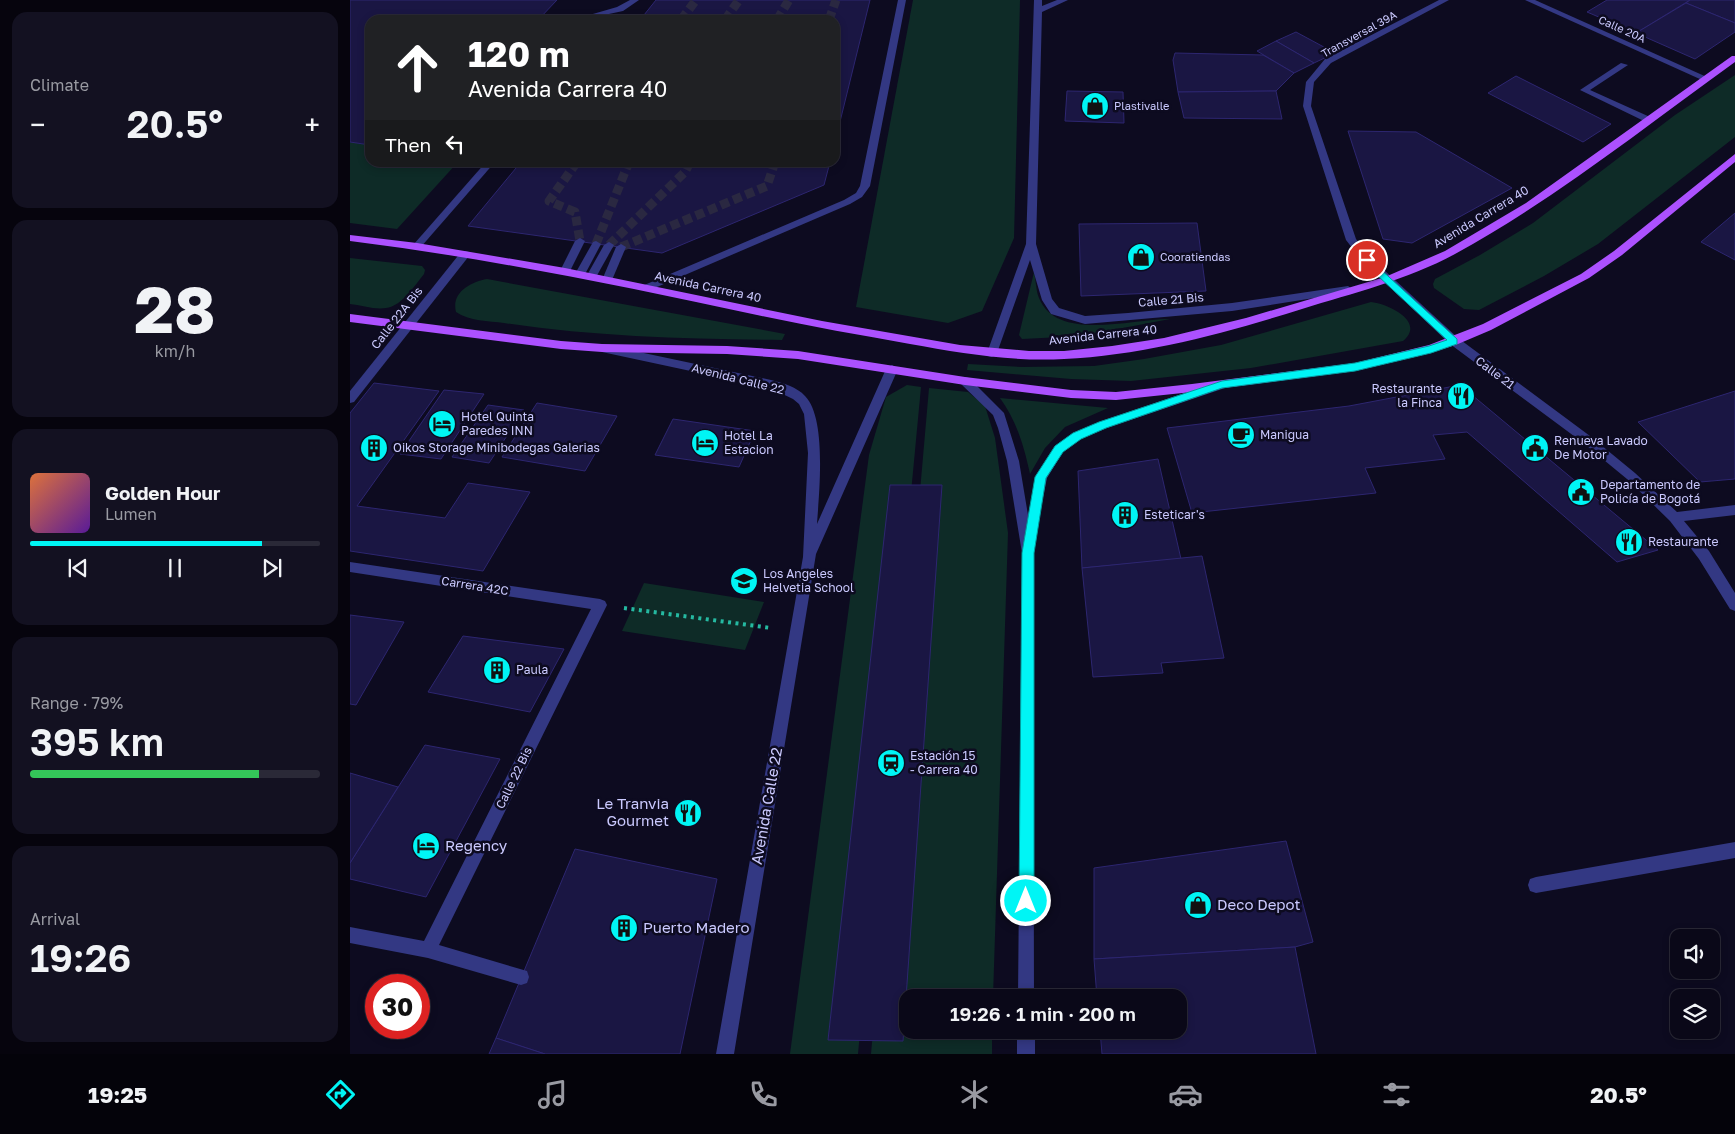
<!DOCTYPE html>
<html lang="en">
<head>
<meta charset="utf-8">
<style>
	body { margin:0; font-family:"Golos Text",sans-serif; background:#131121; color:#f1f3f6; height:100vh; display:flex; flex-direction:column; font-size:19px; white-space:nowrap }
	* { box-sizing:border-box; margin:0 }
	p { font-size:16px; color:#999aa2 }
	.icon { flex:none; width:28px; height:28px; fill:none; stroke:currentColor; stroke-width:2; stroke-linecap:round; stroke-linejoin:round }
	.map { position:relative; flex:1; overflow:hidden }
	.sheet { display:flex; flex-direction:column; gap:12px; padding:12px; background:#06040d; width:350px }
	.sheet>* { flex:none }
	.banner { position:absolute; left:15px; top:15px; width:475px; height:152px; border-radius:15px; box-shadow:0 2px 8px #0003,0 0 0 1px #2a2937; background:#202124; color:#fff; overflow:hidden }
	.fabs { position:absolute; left:1320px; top:929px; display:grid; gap:10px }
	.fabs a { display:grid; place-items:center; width:50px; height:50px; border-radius:10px; background:#0a0818; box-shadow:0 2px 8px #0003,0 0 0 1px #2a2937; font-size:25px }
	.speed { position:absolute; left:15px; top:974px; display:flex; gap:10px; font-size:25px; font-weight:700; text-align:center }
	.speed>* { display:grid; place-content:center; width:65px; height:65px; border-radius:50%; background:#0a0818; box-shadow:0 2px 8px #0003,0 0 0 1px #2a2937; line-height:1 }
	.speed .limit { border:8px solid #d22; background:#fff; color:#111 }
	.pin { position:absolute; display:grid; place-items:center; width:42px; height:42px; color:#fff; margin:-21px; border:2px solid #fff; border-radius:50%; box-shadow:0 1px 5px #0007 }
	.me { position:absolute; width:55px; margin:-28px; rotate:0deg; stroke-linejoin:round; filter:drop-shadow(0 0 4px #0008) }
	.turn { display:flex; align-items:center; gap:18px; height:105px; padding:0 20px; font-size:22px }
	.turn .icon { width:65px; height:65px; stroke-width:2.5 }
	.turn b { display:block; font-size:35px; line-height:42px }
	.then { display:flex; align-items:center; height:48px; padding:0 20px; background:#0003; gap:10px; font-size:19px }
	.big { font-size:38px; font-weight:600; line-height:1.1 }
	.sheet .widget { flex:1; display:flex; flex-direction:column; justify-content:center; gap:8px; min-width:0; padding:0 18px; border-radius:15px; background:#131121 }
	.sheet .dial { align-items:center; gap:0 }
	.dial b { font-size:65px; line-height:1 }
	.song { display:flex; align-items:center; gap:15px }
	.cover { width:60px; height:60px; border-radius:8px; background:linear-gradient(135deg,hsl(20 70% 55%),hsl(270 70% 35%)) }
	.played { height:5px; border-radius:2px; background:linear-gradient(90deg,#00f5f5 80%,#2a2937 80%) }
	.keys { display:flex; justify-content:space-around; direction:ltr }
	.heat { display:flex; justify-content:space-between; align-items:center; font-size:28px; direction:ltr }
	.charge { height:8px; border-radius:4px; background:linear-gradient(90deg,#34c759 79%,#2a2937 0) }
	.trip { position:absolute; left:549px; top:989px; width:288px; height:50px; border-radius:15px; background:#0a0818; box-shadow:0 2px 8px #0003,0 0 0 1px #2a2937; font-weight:600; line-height:50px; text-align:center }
	.menu { display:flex; height:80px; justify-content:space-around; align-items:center; background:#04030a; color:#999aa2 }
	.menu .icon { width:35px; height:35px }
	.menu .active { color:#00f5f5 }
	.menu b { font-size:22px; color:#f1f3f6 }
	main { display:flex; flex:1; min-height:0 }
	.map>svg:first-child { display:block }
	.green { fill:#0e2b27 }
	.building { fill:#1a1643; stroke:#2d2670 }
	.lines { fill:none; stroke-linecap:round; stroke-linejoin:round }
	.minor-tunnel { stroke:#2a2841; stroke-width:9; stroke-dasharray:9 4.5; stroke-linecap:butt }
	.path { stroke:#25b9a1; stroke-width:4; stroke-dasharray:3 4.5; stroke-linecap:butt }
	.minor { fill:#333883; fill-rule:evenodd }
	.major { fill:#ac51ff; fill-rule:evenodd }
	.route { fill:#00f5f5; stroke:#009f9f }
	.labels { text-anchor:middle; stroke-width:5; stroke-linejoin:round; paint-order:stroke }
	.far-street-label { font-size:11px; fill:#cbcaff; stroke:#0d0b20 }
	.far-poi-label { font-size:11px; fill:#cbcaff; stroke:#0d0b20; text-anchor:start }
	.street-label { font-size:12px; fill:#cbcaff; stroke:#0d0b20 }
	.poi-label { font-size:12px; fill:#cbcaff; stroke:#0d0b20; text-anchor:start }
	.near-poi-label { font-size:15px; fill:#cbcaff; stroke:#0d0b20; text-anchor:start }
	.near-street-label { font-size:15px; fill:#cbcaff; stroke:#0d0b20 }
</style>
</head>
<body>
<main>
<section class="sheet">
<div class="widget"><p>Climate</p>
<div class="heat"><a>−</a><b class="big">20.5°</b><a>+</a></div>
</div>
<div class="widget dial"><b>28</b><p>km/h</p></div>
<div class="widget">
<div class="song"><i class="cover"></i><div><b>Golden Hour</b><p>Lumen</p></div></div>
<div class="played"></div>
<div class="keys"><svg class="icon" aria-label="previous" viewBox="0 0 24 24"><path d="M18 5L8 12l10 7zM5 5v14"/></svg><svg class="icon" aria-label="pause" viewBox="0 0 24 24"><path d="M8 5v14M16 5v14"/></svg><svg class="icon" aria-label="next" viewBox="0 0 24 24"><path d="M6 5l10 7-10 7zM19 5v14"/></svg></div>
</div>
<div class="widget"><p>Range · 79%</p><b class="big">395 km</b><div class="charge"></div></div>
<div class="widget"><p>Arrival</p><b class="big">19:26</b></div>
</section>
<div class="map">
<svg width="1385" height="1054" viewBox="0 0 1385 1054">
	<rect width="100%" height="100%" fill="#0d0b20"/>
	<g class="green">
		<path d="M563,0h107l-6,238 -32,73 -34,12 -92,-16z"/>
		<path d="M1385,75v62l-137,107 -54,32 -65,34 -15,-1 -30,-21 -1,-4 2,-5 45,-24 53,-32 142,-108z"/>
		<path d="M0,142l20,3v17l87,1 -60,66 -47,-6z"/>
		<path d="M0,258l72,8 3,4 -1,4c-9,11 -22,32 -38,34 -11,2 -25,-3 -36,-4z"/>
		<path d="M684,272c2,9 2,19 5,26 18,45 96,20 131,21l-89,17 -59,3 -3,-4z"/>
		<path d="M137,279l298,55 -3,6c-93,-1 -187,-3 -278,-17 -15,-2 -35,-2 -48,-11 -5,-20 15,-30 31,-33z"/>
		<path d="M1021,302c18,2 55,20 32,39l-152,27 -120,13 -60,-2 -104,-9 1,-6 54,3 72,-1 50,-7 77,-14z"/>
		<path d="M557,385l14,2 -63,667h-68l79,-599 17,-58z"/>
		<path d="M579,388l39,4 17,14 10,32 13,95 -15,464 -85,1v32h84v24h-121z"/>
		<path d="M650,398l108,10 -43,19 -20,21 -15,26c-6,-28 -13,-52 -30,-76z"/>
		<path d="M294,583l120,19 -19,48 -123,-19z"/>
	</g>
	<g class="building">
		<path d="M0,0h207l-19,20h-168v125l-20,-3z"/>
		<path d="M306,0h214l-35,142v-122h-195z"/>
		<path d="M1257,0h83l-54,33 -49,-21z"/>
		<path d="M1340,0h45v23l-49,-20z"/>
		<path d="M1336,3l49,20v9l-40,27 -59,-26z"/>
		<path d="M946,32l39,21 -21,10 -38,-22z"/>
		<path d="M926,41l38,22 -20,10 -37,-22z"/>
		<path d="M825,53l88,2 31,18 -18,18 -98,1 -5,-32z"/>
		<path d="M1166,76l95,48 -28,18 -95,-49z"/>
		<path d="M717,91l56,1 1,31 -59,-2z"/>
		<path d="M926,91l6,28 -98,-1 -6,-26z"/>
		<path d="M998,131l68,1 96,56 -100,55 -29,-4z"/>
		<path d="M171,162h309l-6,23 -162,68 -194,-27z"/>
		<path d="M1385,213v47l-34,-18z"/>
		<path d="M847,223l9,68 -125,5 -2,-72z"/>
		<path d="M24,383l65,8 -82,115 88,12 23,-35 62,9 -47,79 -133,-20v-138z"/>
		<path d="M1110,385l198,165 -41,12 -150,-130 -34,3 12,24 -80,9 11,25 -184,20 -25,-85 182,-22z"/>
		<path d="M94,390l40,4 -43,65 -41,-5z"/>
		<path d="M1385,391v88l-35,3 -62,-60z"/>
		<path d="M187,403l80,13 -32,55 -83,-14z"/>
		<path d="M138,405l36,5 -35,53 -37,-6z"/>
		<path d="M323,419l82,12 -16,36 -84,-12z"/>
		<path d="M808,459l23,100 -99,9 -4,-97z"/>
		<path d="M540,485h52l-39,556 -75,-1z"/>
		<path d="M852,556l22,102 -63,5 2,10 -70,4 -11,-109z"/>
		<path d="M0,615l54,7 -48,83 -6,-1z"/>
		<path d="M113,636l101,13 -34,63 -102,-20z"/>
		<path d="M75,745l75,14 -74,138 -76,-18v-16z"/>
		<path d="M0,773l48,14 -48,76z"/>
		<path d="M936,841l27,101 -18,5 -201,12v-91z"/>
		<path d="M225,849l142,30 -37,175h-135l-49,-16z"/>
		<path d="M945,947l21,107h-214l-2,-24h78v-32h-81l-3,-39z"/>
		<path d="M146,1038l49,16h-56z"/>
	</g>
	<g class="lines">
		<g class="minor-tunnel">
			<path d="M331,20l15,-20"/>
			<path d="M375,20l14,-20"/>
			<path d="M427,20l12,-20"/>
			<path d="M479,20l7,-20"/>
			<path d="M227,162l-28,39 26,11 5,29"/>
			<path d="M246,244l33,-82"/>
			<path d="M259,245l76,-73 5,-10"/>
			<path d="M271,247l146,-61 8,-24"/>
		</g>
		<path class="path" d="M274,608l147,20"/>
		<g class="minor">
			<path d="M280,0h9l-16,11 -33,7 -4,-2 31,-9z"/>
			<path d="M548,0h8l-36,186 -8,11 -12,7 -200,86h-8l-1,-2 1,-2 202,-86 12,-7 4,-7z"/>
			<path d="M684,0h8v6l15,-6h11l-26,12 -6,232 16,55 7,9 26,8 43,-3 104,-10 116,-17 5,4 -1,2 -120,19 -147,13 -34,-10 -9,-14 -12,-40 -33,93 -5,4 -4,-1 -1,-3 39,-109z"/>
			<path d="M1089,0h10l-118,63 -17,19 -3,24 45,133 15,19 87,80 132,98 45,37 42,39 58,-7v10l-51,6 25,30 26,42v18l-5,-2 -31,-50 -29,-38 -43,-42 -45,-37 -132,-98 -87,-82 -17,-22 -43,-134 3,-24 19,-23z"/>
			<path d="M1175,0h10l174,78 -7,2z"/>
			<path d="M1271,63l7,2 -38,25 60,27v4h-6l-64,-31z"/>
			<path d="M136,162h9l-75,86h-6v-4z"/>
			<path d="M230,238l5,3 -16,32h-8l-1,-2 15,-30z"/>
			<path d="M246,241l5,3 -17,32 -4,1 -4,-1 -1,-2 18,-32z"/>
			<path d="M259,242l5,3 -19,34 -4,1 -4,-1 -1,-2 18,-32z"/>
			<path d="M271,244l5,3 -14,33 -5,3 -4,-1 -1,-2 14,-33z"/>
			<path d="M115,251l4,1v4l-115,146 -4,1v-12l111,-139z"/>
			<path d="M256,345l165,35c12,3 26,7 34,16 22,22 14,98 12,128l69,-155 6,-4 6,4 -82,185 -82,500h-18l87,-497 5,-104 -4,-39 -5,-10 -6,-5 -23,-11 -168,-36 -1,-3 1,-3z"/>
			<path d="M615,377l4,1 35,35 15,48 9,54 9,-41 18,-28 18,-13 26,-11 118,-40h8l2,3 -2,3 -118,40 -26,11 -18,13 -16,26 -14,69 1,451h-16l4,-445 -15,-92 -9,-33 -5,-13 -32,-31 -2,-3z"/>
			<path d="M0,562l250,37 5,2 2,4 -168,340 88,26 2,6 -2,6 -6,2 -93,-27 -78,-15v-16l74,14 167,-332 -241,-37z"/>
			<path d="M1385,842v16l-199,35 -6,-2 -2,-6 2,-6 6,-2z"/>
			<rect x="667" y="1030" width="18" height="24"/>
		</g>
		<g class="major">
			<path d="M1382,56h3v6c-90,65 -183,139 -280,192 -48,26 -102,39 -153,55 -77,24 -157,46 -238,50 -52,3 -104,-6 -154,-15 -51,-9 -102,-18 -153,-29 -135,-29 -270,-57 -407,-74v-6l67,8 148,25 257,53 138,24 69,6h35l48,-5 52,-8 82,-20 139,-41 60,-26 81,-48z"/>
			<path d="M1385,154v8l-113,93 -33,23 -98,52 -33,14 -27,9 -76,18 -163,21 -76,8 -45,-2 -106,-13 -167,-26 -71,-5 -125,-2 -41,-3 -211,-27v-8l211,27 41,3 125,2 71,5 167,26 106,13 45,2 76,-8 163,-21 74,-18 54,-21 98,-50 33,-23z"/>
		</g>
	</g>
	<path class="route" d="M1017,257l90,82v5l-26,9 -76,18 -133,17 -116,40 -25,11 -18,13 -17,26 -12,75v348l-2,5 -6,2 -5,-2 -2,-5 3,-348 13,-76 20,-31 18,-13 26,-11 123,-41 133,-18 74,-17 18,-6 -83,-77v-5z"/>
	<defs>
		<g id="shop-disc" transform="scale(1.4375)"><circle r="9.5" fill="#00f5f5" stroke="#0d0b20"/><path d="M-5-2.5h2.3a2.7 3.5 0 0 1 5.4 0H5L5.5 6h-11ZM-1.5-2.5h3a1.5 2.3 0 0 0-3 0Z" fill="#111"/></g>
		<g id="restaurant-disc" transform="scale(1.4375)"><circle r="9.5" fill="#00f5f5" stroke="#0d0b20"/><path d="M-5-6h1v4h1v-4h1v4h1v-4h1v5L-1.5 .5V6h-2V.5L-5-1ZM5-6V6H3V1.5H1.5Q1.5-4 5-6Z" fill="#111"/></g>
		<g id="hotel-disc" transform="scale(1.4375)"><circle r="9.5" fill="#00f5f5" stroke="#0d0b20"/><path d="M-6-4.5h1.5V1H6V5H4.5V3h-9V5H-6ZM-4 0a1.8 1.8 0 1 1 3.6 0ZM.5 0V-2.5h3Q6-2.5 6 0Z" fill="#111"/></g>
		<g id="cafe-disc" transform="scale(1.4375)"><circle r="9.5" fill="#00f5f5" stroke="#0d0b20"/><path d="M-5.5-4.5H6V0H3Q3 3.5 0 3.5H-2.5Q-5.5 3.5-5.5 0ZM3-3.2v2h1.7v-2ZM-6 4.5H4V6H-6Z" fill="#111"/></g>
		<g id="building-disc" transform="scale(1.4375)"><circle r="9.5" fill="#00f5f5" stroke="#0d0b20"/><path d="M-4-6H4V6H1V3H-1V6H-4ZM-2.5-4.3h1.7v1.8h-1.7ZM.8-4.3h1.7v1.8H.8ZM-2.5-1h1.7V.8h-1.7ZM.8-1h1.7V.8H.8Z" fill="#111"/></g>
		<g id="civic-disc" transform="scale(1.4375)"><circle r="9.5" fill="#00f5f5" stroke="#0d0b20"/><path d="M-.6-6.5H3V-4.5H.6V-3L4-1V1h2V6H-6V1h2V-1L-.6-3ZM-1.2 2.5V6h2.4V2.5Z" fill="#111"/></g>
		<g id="school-disc" transform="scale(1.4375)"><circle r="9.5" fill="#00f5f5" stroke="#0d0b20"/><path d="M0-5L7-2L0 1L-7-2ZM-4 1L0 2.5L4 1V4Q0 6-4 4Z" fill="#111"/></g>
		<g id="station-disc" transform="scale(1.4375)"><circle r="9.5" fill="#00f5f5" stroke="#0d0b20"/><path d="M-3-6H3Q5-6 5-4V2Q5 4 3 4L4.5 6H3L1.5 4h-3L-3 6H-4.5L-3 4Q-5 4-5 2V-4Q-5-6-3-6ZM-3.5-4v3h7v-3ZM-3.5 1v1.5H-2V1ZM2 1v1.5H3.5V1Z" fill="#111"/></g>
	</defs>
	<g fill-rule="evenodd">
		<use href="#shop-disc" x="745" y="106"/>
		<use href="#shop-disc" x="791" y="257"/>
		<use href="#restaurant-disc" x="1111" y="396"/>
		<use href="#hotel-disc" x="92" y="424"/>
		<use href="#cafe-disc" x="891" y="435"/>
		<use href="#hotel-disc" x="355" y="443"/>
		<use href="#building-disc" x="24" y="448"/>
		<use href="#civic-disc" x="1185" y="448"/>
		<use href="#civic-disc" x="1231" y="492"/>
		<use href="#building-disc" x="775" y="515"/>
		<use href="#restaurant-disc" x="1279" y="542"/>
		<use href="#school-disc" x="394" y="581"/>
		<use href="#building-disc" x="147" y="670"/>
		<use href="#station-disc" x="541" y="763"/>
		<use href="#restaurant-disc" x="338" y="813"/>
		<use href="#hotel-disc" x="76" y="846"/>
		<use href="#shop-disc" x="848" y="905"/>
		<use href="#building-disc" x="274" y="928"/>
	</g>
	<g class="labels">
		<g class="far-street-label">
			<text transform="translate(1272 29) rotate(24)" y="4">Calle 20A</text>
			<text transform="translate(1009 34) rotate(-29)" y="4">Transversal 39A</text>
		</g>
		<g class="far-poi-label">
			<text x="764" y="110">Plastivalle</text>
			<text x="810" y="261">Cooratiendas</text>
		</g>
		<g class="street-label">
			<text transform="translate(1131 217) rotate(-31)" y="4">Avenida Carrera 40</text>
			<text transform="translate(358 287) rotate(12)" y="4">Avenida Carrera 40</text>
			<text transform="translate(821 300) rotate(-5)" y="4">Calle 21 Bis</text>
			<text transform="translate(47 318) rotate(-52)" y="4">Calle 22A Bis</text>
			<text transform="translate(753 335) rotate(-6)" y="4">Avenida Carrera 40</text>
			<text transform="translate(1145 373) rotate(37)" y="4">Calle 21</text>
			<text transform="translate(388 379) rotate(14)" y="4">Avenida Calle 22</text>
			<text transform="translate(125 586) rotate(9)" y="4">Carrera 42C</text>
			<text transform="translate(164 778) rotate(-64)" y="4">Calle 22 Bis</text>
		</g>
		<g class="poi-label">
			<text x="1092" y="393" text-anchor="end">Restaurante<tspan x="1092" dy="14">la Finca</tspan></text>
			<text x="111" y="421">Hotel Quinta<tspan x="111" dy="14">Paredes INN</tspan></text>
			<text x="910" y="439">Manigua</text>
			<text x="374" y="440">Hotel La<tspan x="374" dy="14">Estacion</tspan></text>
			<text x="1204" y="445">Renueva Lavado<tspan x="1204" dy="14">De Motor</tspan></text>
			<text x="43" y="452">Oikos Storage Minibodegas Galerias</text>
			<text x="1250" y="489">Departamento de<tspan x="1250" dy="14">Policía de Bogotá</tspan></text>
			<text x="794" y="519">Esteticar's</text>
			<text x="1298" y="546">Restaurante</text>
			<text x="413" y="578">Los Angeles<tspan x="413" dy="14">Helvetia School</tspan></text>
			<text x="166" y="674">Paula</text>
			<text x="560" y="760">Estación 15<tspan x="560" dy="14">- Carrera 40</tspan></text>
		</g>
		<g class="near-poi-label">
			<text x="319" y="809" text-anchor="end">Le Tranvia<tspan x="319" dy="17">Gourmet</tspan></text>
			<text x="95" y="851">Regency</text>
			<text x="867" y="910">Deco Depot</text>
			<text x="293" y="933">Puerto Madero</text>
		</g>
		<g class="near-street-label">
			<text transform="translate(417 806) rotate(-80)" y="5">Avenida Calle 22</text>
		</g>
	</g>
</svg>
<div class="fabs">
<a><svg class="icon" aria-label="sound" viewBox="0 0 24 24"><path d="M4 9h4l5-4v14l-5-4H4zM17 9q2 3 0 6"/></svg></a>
<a><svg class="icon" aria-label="layers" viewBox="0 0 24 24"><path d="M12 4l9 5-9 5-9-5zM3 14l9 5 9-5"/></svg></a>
</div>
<div class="speed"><div class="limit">30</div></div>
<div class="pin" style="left:1017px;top:260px;background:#d93025"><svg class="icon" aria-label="arrive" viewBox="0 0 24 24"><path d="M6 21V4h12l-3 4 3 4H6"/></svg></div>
<svg class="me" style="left:676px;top:901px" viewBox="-20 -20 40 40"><circle r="17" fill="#00f5f5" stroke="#fff" stroke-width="3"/><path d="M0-11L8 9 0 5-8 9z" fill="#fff"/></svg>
<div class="trip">19:26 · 1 min · 200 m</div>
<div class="banner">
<div class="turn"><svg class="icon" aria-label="ahead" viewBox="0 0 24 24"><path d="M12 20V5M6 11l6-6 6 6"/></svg><div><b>120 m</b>Avenida Carrera 40</div></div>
<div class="then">Then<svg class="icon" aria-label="left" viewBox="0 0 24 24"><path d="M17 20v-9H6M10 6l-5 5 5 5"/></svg></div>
</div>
</div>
</main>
<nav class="menu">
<b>19:25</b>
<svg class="icon active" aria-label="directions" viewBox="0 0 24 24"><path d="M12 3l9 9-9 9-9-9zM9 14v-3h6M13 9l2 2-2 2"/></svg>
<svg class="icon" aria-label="music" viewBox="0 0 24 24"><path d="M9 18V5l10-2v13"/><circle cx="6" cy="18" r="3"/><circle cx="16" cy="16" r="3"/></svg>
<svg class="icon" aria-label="phone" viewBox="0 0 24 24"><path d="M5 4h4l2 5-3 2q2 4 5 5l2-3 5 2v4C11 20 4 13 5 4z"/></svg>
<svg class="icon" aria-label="climate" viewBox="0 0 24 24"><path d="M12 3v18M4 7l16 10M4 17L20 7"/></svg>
<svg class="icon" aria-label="car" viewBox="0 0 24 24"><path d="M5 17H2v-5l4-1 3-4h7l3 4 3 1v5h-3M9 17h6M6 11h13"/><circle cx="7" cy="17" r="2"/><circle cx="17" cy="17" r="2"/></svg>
<svg class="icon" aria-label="filters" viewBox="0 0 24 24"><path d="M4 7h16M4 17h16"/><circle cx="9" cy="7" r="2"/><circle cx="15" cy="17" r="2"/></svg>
<b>20.5°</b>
</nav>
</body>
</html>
